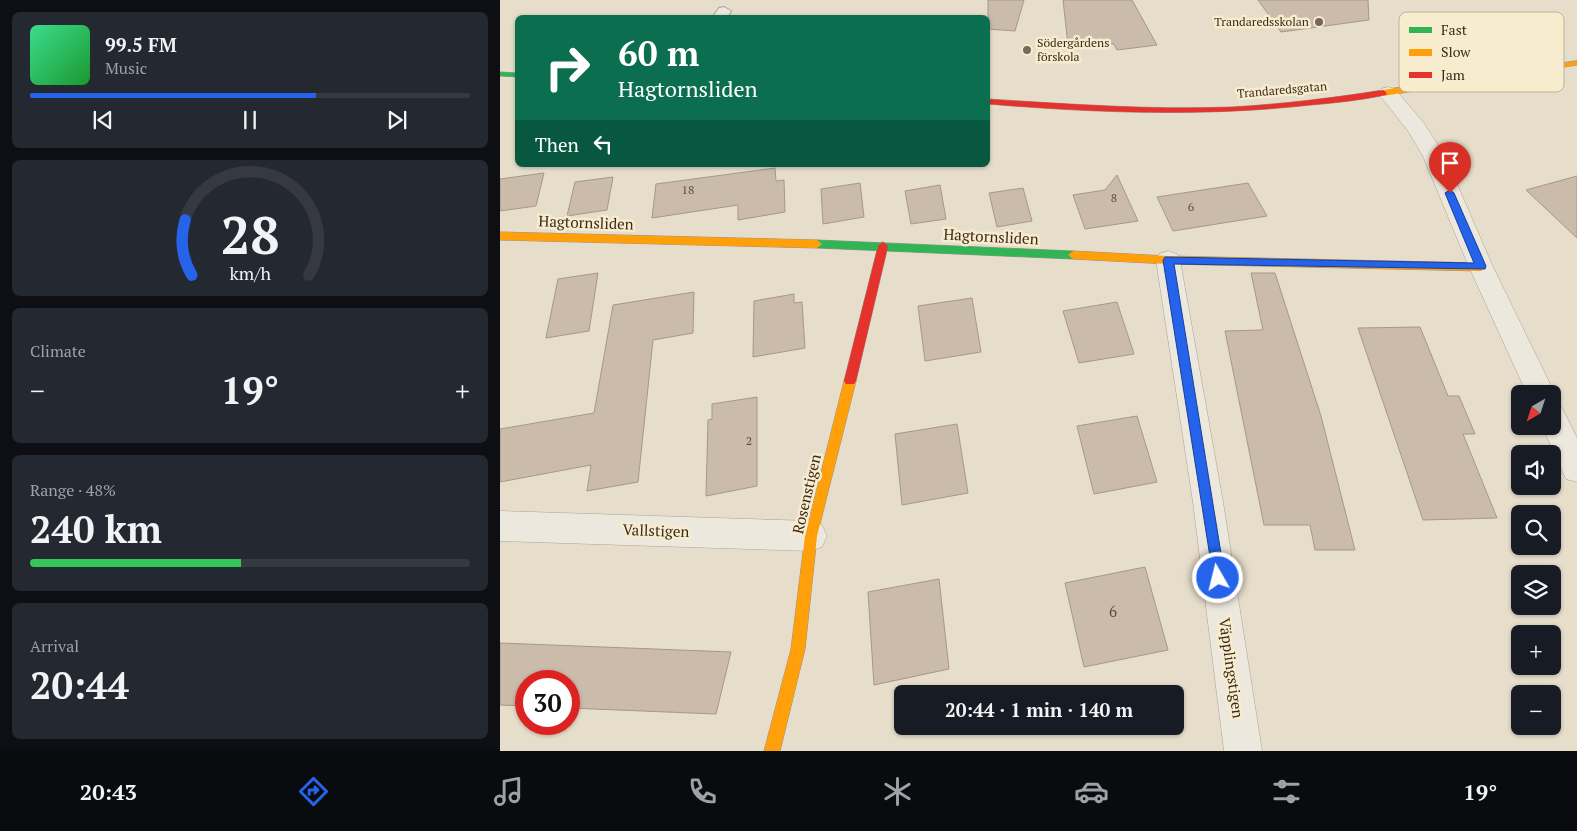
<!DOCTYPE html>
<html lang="en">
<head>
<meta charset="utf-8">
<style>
	body { margin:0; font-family:"PT Serif",serif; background:#242831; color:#f1f3f6; height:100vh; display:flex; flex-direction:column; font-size:19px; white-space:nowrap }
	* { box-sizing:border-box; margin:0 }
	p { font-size:16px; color:#9ea1a6 }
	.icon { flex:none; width:28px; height:28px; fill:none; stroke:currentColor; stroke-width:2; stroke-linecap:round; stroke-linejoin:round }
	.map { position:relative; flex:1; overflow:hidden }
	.panel { display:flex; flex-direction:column; gap:12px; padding:12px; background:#0d0f14; width:500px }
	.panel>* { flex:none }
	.guide { position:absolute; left:15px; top:15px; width:475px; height:152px; border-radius:8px; box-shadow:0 1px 4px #0004; background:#0b6e4f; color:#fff; overflow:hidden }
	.needle { width:32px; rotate:219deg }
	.fabs { position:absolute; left:1011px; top:385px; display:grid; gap:10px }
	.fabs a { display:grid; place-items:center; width:50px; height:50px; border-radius:8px; background:#171b24; box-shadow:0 1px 4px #0004; font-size:25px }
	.speed { position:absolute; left:15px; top:670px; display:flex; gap:10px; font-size:25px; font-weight:700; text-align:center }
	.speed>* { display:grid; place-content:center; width:65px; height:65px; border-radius:50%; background:#171b24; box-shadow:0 1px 4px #0004; line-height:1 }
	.speed .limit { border:8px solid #d22; background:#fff; color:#111 }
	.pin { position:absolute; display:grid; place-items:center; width:42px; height:42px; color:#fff; margin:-51px -21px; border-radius:50% 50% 50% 0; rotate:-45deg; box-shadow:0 0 5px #0007 }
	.pin .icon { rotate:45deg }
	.me { position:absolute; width:55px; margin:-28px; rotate:352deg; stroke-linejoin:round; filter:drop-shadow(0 0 4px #0008) }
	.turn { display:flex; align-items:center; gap:18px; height:105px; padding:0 20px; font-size:22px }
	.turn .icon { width:65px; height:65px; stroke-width:2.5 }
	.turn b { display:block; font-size:35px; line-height:42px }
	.then { display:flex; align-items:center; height:48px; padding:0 20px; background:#0003; gap:10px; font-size:19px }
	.big { font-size:38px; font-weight:600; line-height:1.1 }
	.panel .widget { flex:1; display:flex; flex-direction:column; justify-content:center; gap:8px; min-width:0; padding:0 18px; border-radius:8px; background:#242831 }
	.panel .dial { align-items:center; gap:0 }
	.dial svg { height:130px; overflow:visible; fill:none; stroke:#363941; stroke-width:7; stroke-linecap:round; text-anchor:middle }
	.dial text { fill:#f1f3f6; stroke:none }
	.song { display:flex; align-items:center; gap:15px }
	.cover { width:60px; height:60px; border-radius:8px; background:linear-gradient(135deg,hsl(150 70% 55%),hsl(130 70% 35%)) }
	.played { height:5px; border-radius:2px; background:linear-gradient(90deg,#2563eb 65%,#363941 65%) }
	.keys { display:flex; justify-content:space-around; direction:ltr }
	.heat { display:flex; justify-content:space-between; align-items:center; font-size:28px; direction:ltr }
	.charge { height:8px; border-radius:4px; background:linear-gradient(90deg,#34c759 48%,#363941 0) }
	.trip { position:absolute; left:394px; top:685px; width:290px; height:50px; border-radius:8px; background:#171b24; box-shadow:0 1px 4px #0004; font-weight:600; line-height:50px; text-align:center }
	.tabs { display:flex; height:80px; justify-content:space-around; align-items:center; background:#090b0e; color:#9ea1a6 }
	.tabs .icon { width:35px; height:35px }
	.tabs .on { color:#2563eb }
	.tabs b { font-size:22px; color:#f1f3f6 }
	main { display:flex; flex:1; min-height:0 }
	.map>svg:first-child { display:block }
	.building { fill:#cabbab; stroke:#a6988a }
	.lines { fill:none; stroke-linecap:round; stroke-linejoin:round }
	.lane-casing { stroke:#aba294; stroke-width:2 }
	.street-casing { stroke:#aba294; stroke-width:1 }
	.fast-casing { stroke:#9a9184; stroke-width:1 }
	.slow-casing { stroke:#9a9184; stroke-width:1 }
	.jam-casing { stroke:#9a9184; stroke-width:1 }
	.lane { fill:#ede8dd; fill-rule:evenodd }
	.street { fill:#ede8dd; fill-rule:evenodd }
	.fast { fill:#30b455; fill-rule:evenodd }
	.slow { fill:#ff9f0a; fill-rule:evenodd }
	.jam { fill:#e5322d; fill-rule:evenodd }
	.route { fill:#2563eb; stroke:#184099 }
	.poi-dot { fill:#766959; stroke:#f8eccf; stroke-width:2 }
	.labels { text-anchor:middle; stroke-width:5; stroke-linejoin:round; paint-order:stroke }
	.far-poi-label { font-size:12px; fill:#3a2a1c; stroke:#f8eccf; text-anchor:end }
	.far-street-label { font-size:12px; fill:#3a2a1c; stroke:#f8eccf }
	.number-label { font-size:12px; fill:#5e4e40 }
	.street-label { font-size:15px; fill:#3a2a1c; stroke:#f8eccf }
	.near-number-label { font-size:15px; fill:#5e4e40 }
	.key { fill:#f8eccf; stroke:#bfb299; stroke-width:1 }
	.key-label { font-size:14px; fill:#3a2a1c }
</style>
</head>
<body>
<main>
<section class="panel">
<div class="widget">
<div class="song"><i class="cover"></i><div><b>99.5 FM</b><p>Music</p></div></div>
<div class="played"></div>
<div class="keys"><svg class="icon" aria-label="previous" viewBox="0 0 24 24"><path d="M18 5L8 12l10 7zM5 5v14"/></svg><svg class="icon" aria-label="pause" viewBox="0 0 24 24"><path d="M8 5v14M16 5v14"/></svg><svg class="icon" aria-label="next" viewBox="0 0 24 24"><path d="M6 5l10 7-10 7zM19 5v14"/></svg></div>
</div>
<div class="widget dial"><svg viewBox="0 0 100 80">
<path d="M14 69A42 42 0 1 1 86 69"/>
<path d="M14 69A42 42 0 0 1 10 35" stroke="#2563eb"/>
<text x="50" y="56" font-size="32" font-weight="700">28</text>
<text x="50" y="72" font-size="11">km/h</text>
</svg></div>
<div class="widget"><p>Climate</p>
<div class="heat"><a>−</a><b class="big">19°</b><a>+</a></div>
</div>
<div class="widget"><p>Range · 48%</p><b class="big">240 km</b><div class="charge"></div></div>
<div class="widget"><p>Arrival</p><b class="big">20:44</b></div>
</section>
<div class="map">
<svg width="1077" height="751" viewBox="0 0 1077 751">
	<rect width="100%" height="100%" fill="#e6ddca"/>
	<g class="building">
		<path d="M488,0h36l-9,31 -27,-2z"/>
		<path d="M563,0h69l25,45 -40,5 -3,-6 -46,1z"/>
		<path d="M758,0h110l1,20 -88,12z"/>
		<path d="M275,168l1,13 8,-1 1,32 -47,8v-15l-86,13 4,-34z"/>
		<path d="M44,173l-8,33 -36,5v-32z"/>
		<path d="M617,175l21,46 -53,8 -12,-34 32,-5z"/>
		<path d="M1077,176v62l-51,-48z"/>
		<path d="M113,177l-6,33 -40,6 8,-34z"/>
		<path d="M360,183l4,34 -41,7 -2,-35z"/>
		<path d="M748,183l19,33 -94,15 -16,-34z"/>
		<path d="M440,185l6,34 -35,5 -6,-33z"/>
		<path d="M523,188l9,33 -35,6 -8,-34z"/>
		<path d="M98,273l-9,58 -43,7 12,-59z"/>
		<path d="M751,273h24l46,143 34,134h-40l-5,-25h-46l-39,-194 38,-1z"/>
		<path d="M194,292l-1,41 -40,7 -15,142 -51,9 4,-26 -91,17v-53l94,-16 19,-108z"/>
		<path d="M294,294v9l8,-1 3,46 -52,9 1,-56z"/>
		<path d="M472,298l9,54 -56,9 -7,-55z"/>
		<path d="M617,302l17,52 -55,9 -16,-52z"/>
		<path d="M920,327l28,69h11l16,38h-12l34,84 -74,2 -65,-192z"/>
		<path d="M257,397v89l-51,10 2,-76 4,-1v-15z"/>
		<path d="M637,416l20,66 -63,12 -17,-68z"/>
		<path d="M457,424l11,69 -66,12 -7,-71z"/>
		<path d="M645,567l23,83 -84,17 -19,-84z"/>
		<path d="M439,579l10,90 -75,16 -6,-93z"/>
		<path d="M0,643l231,9 -15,62 -147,-6v-27h-43v25l-26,-1z"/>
	</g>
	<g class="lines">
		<g class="lane-casing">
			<path id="lane" d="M224,7l7,4 -4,7h-15l7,-10z"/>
		</g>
		<g class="street-casing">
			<g id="street">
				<path d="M888,87l7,2 28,33 22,34 48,111 62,127 -3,5v-5h-25l-58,-127 -46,-111 -15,-25 -30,-38 3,-4z"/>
				<path d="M668,251l9,3 3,6 43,242 39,249h-38l-31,-249 -37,-242 3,-6z"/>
				<path d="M1052,405l10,3 15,30v44l-11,-3 -24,-53h10z"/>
				<path d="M0,511l311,10 11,4 5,11 -5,11 -11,4 -311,-10z"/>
			</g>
		</g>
		<g class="fast-casing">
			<g id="fast">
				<path d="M0,72l18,1v4l-18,-1z"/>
				<path d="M317,240l256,11 5,4 -5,4 -256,-11 -5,-4z"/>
			</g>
		</g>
		<g class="slow-casing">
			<g id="slow">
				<path d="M1077,61v4l-194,31 -4,-3 4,-3z"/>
				<path d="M0,232l317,8 5,4 -5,4 -317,-8z"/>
				<path d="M573,251l95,5 313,7 5,4 -5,4 -313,-7 -95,-5 -5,-4z"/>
				<path d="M350,376l4,2 2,3 -39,155 -12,113 -25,102h-16l27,-102 14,-113 39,-155 2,-3z"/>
			</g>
		</g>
		<g class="jam-casing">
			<g id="jam">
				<path d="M883,90l4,3 -1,2c-25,5 -50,8 -75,10 -107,12 -216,8 -323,-1v-5c81,5 162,11 244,8 50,-3 101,-9 151,-17z"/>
				<path d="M383,242l5,4 -32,135 -2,3h-8l-2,-3 34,-135z"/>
			</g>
		</g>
		<use href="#lane" class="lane"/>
		<use href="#street" class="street"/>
		<use href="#fast" class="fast"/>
		<use href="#slow" class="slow"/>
		<use href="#jam" class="jam"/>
	</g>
	<path class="route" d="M950,190l4,3 32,73 -1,3 -311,-5 51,314 -2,4 -5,2 -4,-2 -51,-322 2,-3 309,6 -29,-70z"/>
	<g class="poi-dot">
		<circle cx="819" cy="22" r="5"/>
		<circle cx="527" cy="50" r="5"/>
	</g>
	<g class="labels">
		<g class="far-poi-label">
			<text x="809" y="26">Trandaredsskolan</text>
			<text x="537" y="47" text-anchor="start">Södergårdens<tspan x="537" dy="14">förskola</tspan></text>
		</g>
		<g class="far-street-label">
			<text transform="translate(782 90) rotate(-5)" y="4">Trandaredsgatan</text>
		</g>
		<g class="number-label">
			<text x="188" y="194">18</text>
			<text x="614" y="202">8</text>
			<text x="691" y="211">6</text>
			<text x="249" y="445">2</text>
		</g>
		<g class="street-label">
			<text transform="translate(86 223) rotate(2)" y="5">Hagtornsliden</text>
			<text transform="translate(491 237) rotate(3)" y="5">Hagtornsliden</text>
			<text transform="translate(307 494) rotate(-77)" y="5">Rosenstigen</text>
			<text transform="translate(156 531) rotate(2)" y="5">Vallstigen</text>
			<text transform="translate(731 668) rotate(82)" y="5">Väpplingstigen</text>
		</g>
		<g class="near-number-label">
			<text x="613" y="617">6</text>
		</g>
	</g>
	<rect x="899" y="12" width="165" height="80" rx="8" class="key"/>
	<rect x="909" y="27" width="23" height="6" fill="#30b455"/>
	<rect x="909" y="49" width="23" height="7" fill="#ff9f0a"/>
	<rect x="909" y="72" width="23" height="6" fill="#e5322d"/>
	<g class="key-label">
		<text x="941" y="35">Fast</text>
		<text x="941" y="57">Slow</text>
		<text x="941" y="80">Jam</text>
	</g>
</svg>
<div class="fabs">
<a><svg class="needle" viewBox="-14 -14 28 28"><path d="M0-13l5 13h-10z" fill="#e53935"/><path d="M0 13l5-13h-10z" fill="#9ea1a6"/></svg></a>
<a><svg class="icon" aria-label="sound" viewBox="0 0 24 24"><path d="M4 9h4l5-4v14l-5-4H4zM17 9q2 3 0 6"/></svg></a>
<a><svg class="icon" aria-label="search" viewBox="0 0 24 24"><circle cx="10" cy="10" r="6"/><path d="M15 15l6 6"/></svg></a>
<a><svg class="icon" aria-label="layers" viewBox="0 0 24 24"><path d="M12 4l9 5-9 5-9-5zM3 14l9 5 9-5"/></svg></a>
<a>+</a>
<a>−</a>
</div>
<div class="speed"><div class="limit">30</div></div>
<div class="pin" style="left:950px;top:193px;background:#d93025"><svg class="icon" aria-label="arrive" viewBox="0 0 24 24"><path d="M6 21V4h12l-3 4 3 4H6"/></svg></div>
<svg class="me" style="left:718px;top:578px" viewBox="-20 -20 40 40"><circle r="17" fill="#2563eb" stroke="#fff" stroke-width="3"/><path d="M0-11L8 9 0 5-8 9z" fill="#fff"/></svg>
<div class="trip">20:44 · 1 min · 140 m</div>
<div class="guide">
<div class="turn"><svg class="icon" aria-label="right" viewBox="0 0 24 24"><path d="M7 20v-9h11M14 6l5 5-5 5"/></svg><div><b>60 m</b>Hagtornsliden</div></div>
<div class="then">Then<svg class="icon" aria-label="left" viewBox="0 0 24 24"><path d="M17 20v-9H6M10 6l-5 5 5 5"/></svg></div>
</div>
</div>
</main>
<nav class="tabs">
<b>20:43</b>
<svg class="icon on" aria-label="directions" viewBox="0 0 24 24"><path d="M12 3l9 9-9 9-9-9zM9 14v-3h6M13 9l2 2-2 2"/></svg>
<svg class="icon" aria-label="music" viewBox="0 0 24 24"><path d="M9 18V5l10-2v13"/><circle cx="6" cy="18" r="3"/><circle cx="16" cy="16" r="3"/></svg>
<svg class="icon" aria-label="phone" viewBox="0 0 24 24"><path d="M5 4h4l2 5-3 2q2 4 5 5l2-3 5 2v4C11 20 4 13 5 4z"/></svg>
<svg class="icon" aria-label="climate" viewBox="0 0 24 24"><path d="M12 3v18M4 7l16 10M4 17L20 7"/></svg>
<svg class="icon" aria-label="car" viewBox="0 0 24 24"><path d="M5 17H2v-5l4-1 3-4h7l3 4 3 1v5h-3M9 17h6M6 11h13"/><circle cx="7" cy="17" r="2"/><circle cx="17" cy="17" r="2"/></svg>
<svg class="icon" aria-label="filters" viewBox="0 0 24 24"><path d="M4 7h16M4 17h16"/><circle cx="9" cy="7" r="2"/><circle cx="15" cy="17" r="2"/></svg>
<b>19°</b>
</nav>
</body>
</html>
